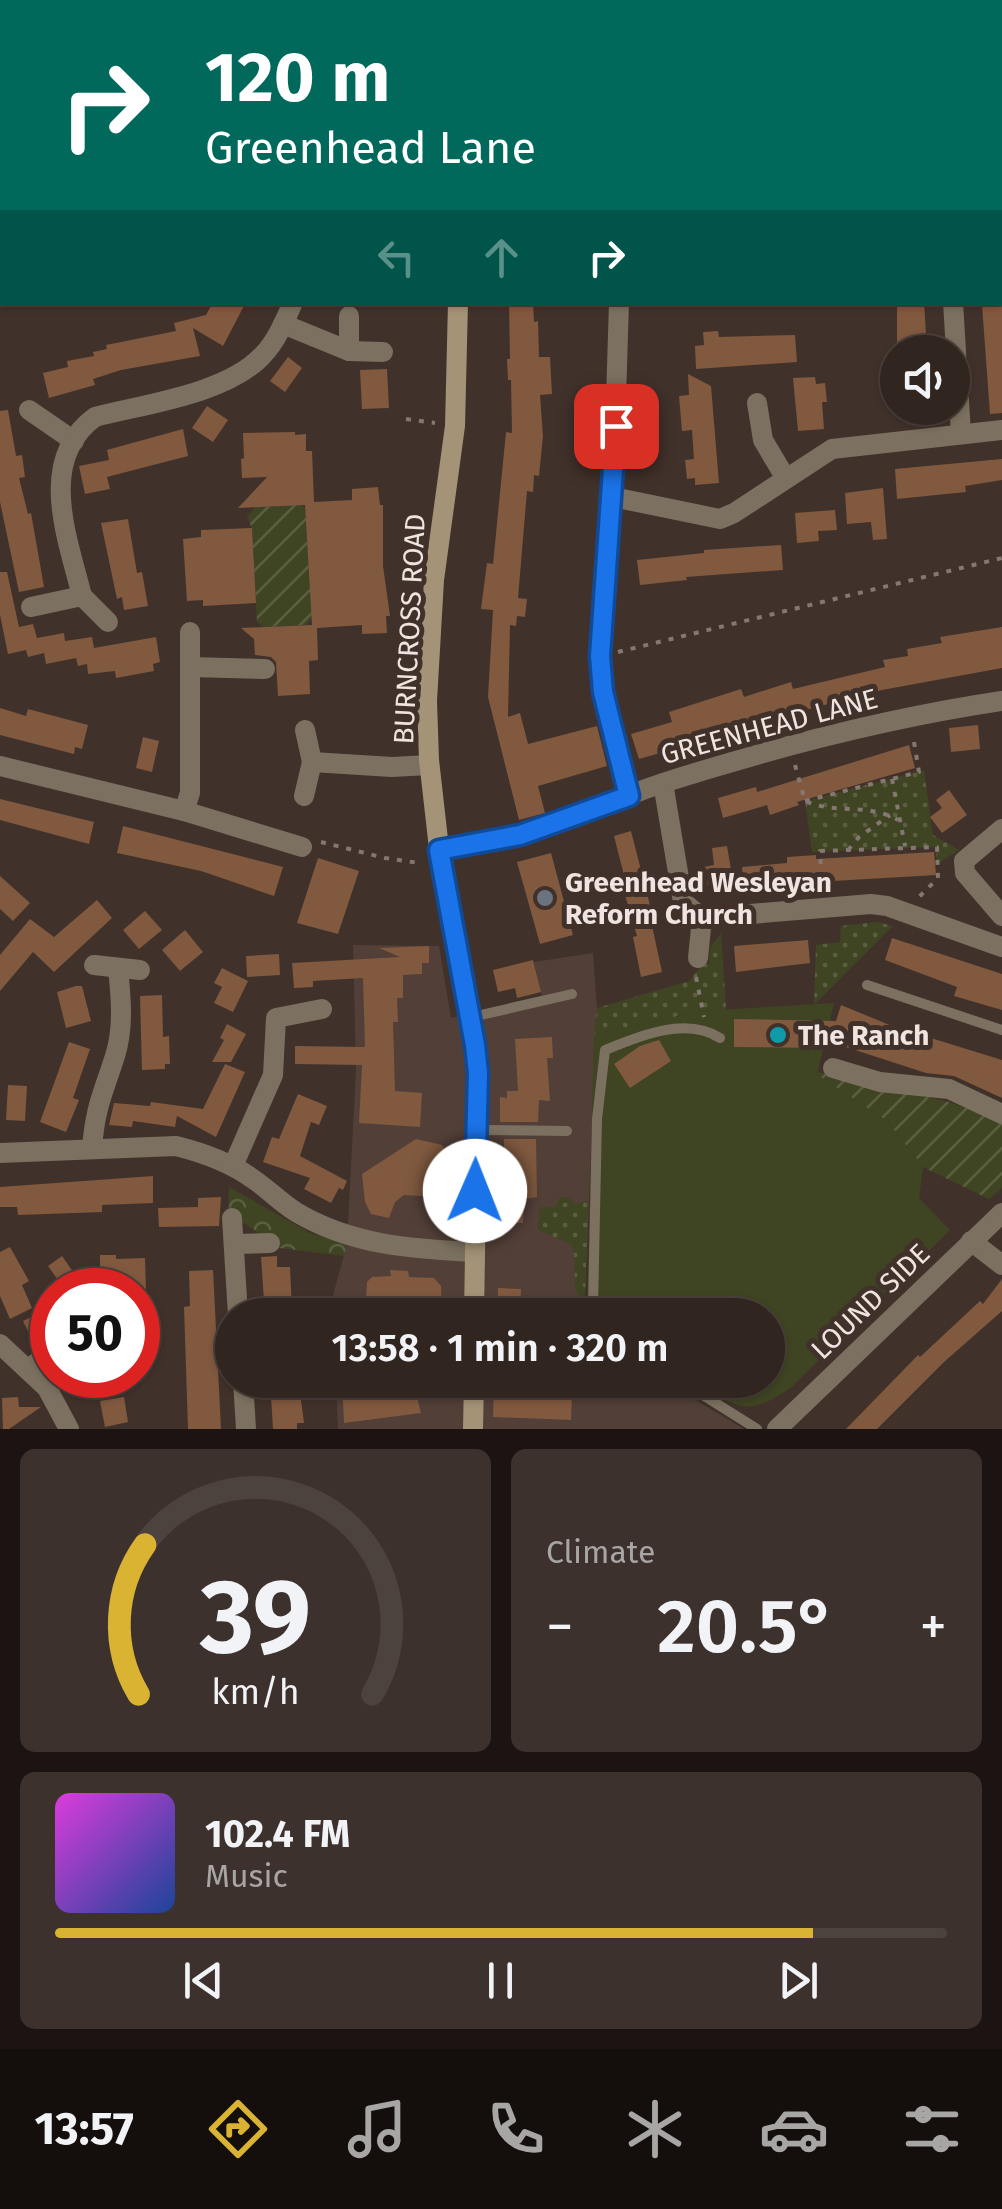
<!DOCTYPE html>
<html lang="en">
<head>
<meta charset="utf-8">
<style>
	body { margin:0; font-family:"Fira Sans",sans-serif; background:#3d312d; color:#f1f3f6; height:100vh; display:flex; flex-direction:column; font-size:38px; white-space:nowrap }
	* { box-sizing:border-box; margin:0 }
	p { font-size:32px; color:#a8a5a5 }
	.icon { flex:none; width:55px; height:55px; fill:none; stroke:currentColor; stroke-width:2; stroke-linecap:round; stroke-linejoin:round }
	.map { position:relative; height:1429px; overflow:hidden }
	.details { display:flex; flex-direction:column; gap:20px; padding:20px; background:#1b1412; flex:1 }
	.details>* { flex:none }
	.top-card { position:absolute; left:0px; top:0px; width:1002px; height:305px; box-shadow:0 2px 8px #0004,0 0 0 2px #4c423e; background:#00695c; color:#fff; overflow:hidden }
	.buttons { position:absolute; left:880px; top:335px; display:grid; gap:20px }
	.buttons a { display:grid; place-items:center; width:90px; height:90px; border-radius:50%; background:#312520; box-shadow:0 2px 8px #0004,0 0 0 2px #4c423e; font-size:50px }
	.speed { position:absolute; left:30px; top:1268px; display:flex; gap:20px; font-size:50px; font-weight:700; text-align:center }
	.speed>* { display:grid; place-content:center; width:130px; height:130px; border-radius:50%; background:#312520; box-shadow:0 2px 8px #0004,0 0 0 2px #4c423e; line-height:1 }
	.speed .limit { border:15px solid #d22; background:#fff; color:#111 }
	.pin { position:absolute; display:grid; place-items:center; width:85px; height:85px; color:#fff; margin:-42px; border-radius:20px; box-shadow:0 5px 15px #0006 }
	.me { position:absolute; width:110px; margin:-55px; rotate:1deg; stroke-linejoin:round; filter:drop-shadow(0 0 8px #0008) }
	.turn { display:flex; align-items:center; gap:35px; height:210px; padding:0 40px; font-size:45px }
	.turn .icon { width:130px; height:130px; stroke-width:2.5 }
	.turn b { display:block; font-size:70px; line-height:85px }
	.lanes { display:flex; align-items:center; height:95px; padding:0 40px; background:#0003; justify-content:center; gap:50px; direction:ltr }
	.lanes .off { opacity:.35 }
	.big { font-size:75px; font-weight:600; line-height:1.1 }
	.details .card { flex:1; display:flex; flex-direction:column; justify-content:center; gap:15px; min-width:0; padding:0 35px; border-radius:15px; background:#3d312d }
	.details .dial { align-items:center; gap:0 }
	.dial svg { height:260px; overflow:visible; fill:none; stroke:#4c423e; stroke-width:7; stroke-linecap:round; text-anchor:middle }
	.dial text { fill:#f1f3f6; stroke:none }
	.song { display:flex; align-items:center; gap:30px }
	.cover { width:120px; height:120px; border-radius:15px; background:linear-gradient(135deg,hsl(300 70% 55%),hsl(220 70% 35%)) }
	.played { height:10px; border-radius:5px; background:linear-gradient(90deg,#dab333 85%,#4c423e 85%) }
	.keys { display:flex; justify-content:space-around; direction:ltr }
	.heat { display:flex; justify-content:space-between; align-items:center; font-size:55px; direction:ltr }
	.details .tiles { flex:1; display:grid; gap:20px; grid-template-columns:1fr 1fr }
	.card:last-child { grid-column:span 2 }
	.trip { position:absolute; left:215px; top:1298px; width:570px; height:100px; border-radius:50px; background:#312520; box-shadow:0 2px 8px #0004,0 0 0 2px #4c423e; font-weight:600; line-height:100px; text-align:center }
	.menu { display:flex; height:160px; justify-content:space-around; align-items:center; background:#140f0d; color:#a8a5a5 }
	.menu .icon { width:70px; height:70px }
	.menu .on { color:#dab333 }
	.menu b { font-size:45px; color:#f1f3f6 }
	.map>svg:first-child { display:block }
	.commercial { fill:#523f38 }
	.grass { fill:url(#grass-dots) }
	.forest { fill:url(#forest-crowns) }
	.garden { fill:url(#garden-furrows) }
	.pitch { fill:#3f4422 }
	.building { fill:#80593f }
	.lines { fill:none; stroke-linecap:round; stroke-linejoin:round }
	.path { stroke:#857772; stroke-width:4; stroke-dasharray:5 8; stroke-linecap:butt }
	.service { stroke:#7c7160; stroke-width:10 }
	.minor { stroke:#7c7160; stroke-width:20 }
	.tertiary { stroke:#7c7160; stroke-width:20 }
	.secondary { stroke:#a49377; stroke-width:20 }
	.route-casing { stroke:#114b97; stroke-width:25 }
	.route { stroke:#1a73e8; stroke-width:18 }
	.worship-dot { fill:#6b7280; stroke:#41312b; stroke-width:4 }
	.culture-dot { fill:#0f9aa8; stroke:#41312b; stroke-width:4 }
	.labels { text-anchor:middle; stroke-width:10; stroke-linejoin:round; paint-order:stroke }
	.street-label { font-size:28px; fill:#efe4e0; stroke:#41312b }
	.poi-label { font-size:28px; font-weight:bold; fill:#efe4e0; stroke:#41312b; text-anchor:start }
</style>
</head>
<body>
<div class="map">
<svg width="1002" height="1429" viewBox="0 0 1002 1429">
	<defs>
		<pattern id="grass-dots" width="8" height="8" patternUnits="userSpaceOnUse" patternTransform="scale(2.5)"><rect width="8" height="8" fill="#3f4422"/><path d="M2 2h.1M6 6h.1" fill="none" stroke="#5b5f42" stroke-width="1.8" stroke-linecap="round"/></pattern>
		<pattern id="forest-crowns" width="20" height="18" patternUnits="userSpaceOnUse" patternTransform="scale(2.5)"><rect width="20" height="18" fill="#3f4422"/><path d="M2 6a3 3 0 1 1 6 0M12 15a3 3 0 1 1 6 0" fill="none" stroke="#5b5f42"/></pattern>
		<pattern id="garden-furrows" width="10" height="10" patternUnits="userSpaceOnUse" patternTransform="scale(2.5)"><rect width="10" height="10" fill="#3f4422"/><path d="M-1 1l2-2M0 10L10 0M9 11l2-2" fill="none" stroke="#5b5f42"/></pattern>
	</defs>
	<rect width="100%" height="100%" fill="#41312b"/>
	<g class="commercial">
		<path d="M353,945l86,1 12,72 91,-21 -8,-35 59,-9 4,55 -12,287 5,20h-257l-1,-16 15,-55 9,-175z"/>
		<path d="M336,1380h326l82,49h-406z"/>
	</g>
	<g class="grass">
		<path d="M924,770l9,65 26,15 -22,14 -1,-17 -124,5 -7,-51z"/>
		<path d="M877,922l16,4 -79,79 2,-60 24,-3 1,-16z"/>
		<path d="M721,933l5,77 -24,1 -108,23 3,-26 92,-27 13,-16 7,-1 1,-17z"/>
		<path d="M560,1197h10l5,7 13,-3 -3,95 -8,-1c-5,-17 1,-36 -6,-51l-33,-14 2,-23h15z"/>
	</g>
	<path class="forest" d="M229,1187l81,46 37,11 -3,12 -65,-8 -2,-13h-16l-33,-23z"/>
	<g class="garden">
		<path d="M301,505l4,3 7,110 -6,7 -43,2 -6,-5 -5,-93 -5,-13 8,-9z"/>
		<path d="M818,1072l131,30 50,18 3,3v65l-13,11 -66,-32 -36,-46 -70,-46z"/>
	</g>
	<path class="pitch" d="M834,1003l-17,72 70,46 36,46 -4,31 31,32 -157,156c-45,32 -55,24 -97,-6h72v-65h-160l-21,-6 7,-275 108,-23z"/>
	<g class="building">
		<path d="M213,302h33l-23,44 -30,-18 7,28 -79,14 -28,9 2,6 -46,13 -6,-25 25,-6 -1,-6 27,-5 -1,-4 14,-3 -1,-4 70,-14 -2,-8 32,-8z"/>
		<path d="M509,302h24l1,20 4,-1 1,36h11l2,37 -12,1 3,41 -4,40 -5,-1 -1,17 -6,-1 -9,107 9,1 -2,18 -8,-1 -1,10 -6,-1 -2,92 12,-4 8,31 69,-18 10,40 -69,20 7,27 -26,7 -31,-123 5,-87 -12,-1 6,-46 6,1 13,-132 6,1 -1,-53h-3l-1,-21h3z"/>
		<path d="M897,302h27l3,50h-30z"/>
		<path d="M1002,304v109l-12,1 -8,-109z"/>
		<path d="M718,331l1,6 76,-2 2,27 -101,7 -1,-23 9,-1 -1,-13z"/>
		<path d="M288,357l14,11 -17,24 -15,-11z"/>
		<path d="M387,369l2,39 -27,1 -2,-39z"/>
		<path d="M688,374l23,12 8,97 -24,2v-7l-8,1 -2,-19 9,-1 -2,-29 -10,1 -3,-35 10,-1z"/>
		<path d="M815,377l1,7 9,-1 2,19h-5l2,27 -26,2 -5,-53z"/>
		<path d="M207,406l21,14 -15,22 -21,-14z"/>
		<path d="M8,410l8,46 6,-1 3,22 -6,1 9,36 3,-1 13,74 -25,5 -19,-90v-91z"/>
		<path d="M183,429l5,27 -81,21 3,12 -25,5 -6,-28 30,-6 -2,-10z"/>
		<path d="M295,432v3l11,-1v17h6l2,51 38,-2v-11l26,-2 2,18h3v61l7,50h-4l1,17 -25,1v-9l-45,3 1,32 -9,1 1,33 -32,2 -2,-34 -5,-5 -16,-2 -1,-16 -13,-11 71,-3 -7,-120 -67,3 29,-31 -25,1 -1,-19 3,-1 -1,-25z"/>
		<path d="M1002,459v21l-37,6 1,6 -69,7 -2,-30z"/>
		<path d="M883,488l4,51 -14,1 -2,-18 -24,2 -2,-31z"/>
		<path d="M835,510l2,20 -19,1 1,10 -22,2 -2,-30z"/>
		<path d="M128,519l9,54 5,-1 6,34 -24,4 -2,-13 -5,2 -16,-76z"/>
		<path d="M252,528l4,75 -53,3v-6l-16,1 -4,-62 18,-2v-7z"/>
		<path d="M781,545l2,25 -97,7 1,3 -47,5 -3,-25 67,-7v-3z"/>
		<path d="M0,572h7l12,55 14,-3 4,14 27,-5 1,8 27,-4 2,11 62,-11 4,25 -7,2 1,7 -38,7 -1,-7 -27,3 -1,-10 -9,2 -2,-8 -30,6 -2,-11 -16,4 -2,-7 -18,4 -8,-39z"/>
		<path d="M1002,627v41l-120,22 -92,24 -1,-3 -105,31 1,4 -46,13 -8,-25 41,-12 -3,-10 72,-23 3,8 47,-15 2,7 92,-22 -2,-7 25,-4 -1,-7 35,-6 -2,-6z"/>
		<path d="M0,708l26,8 2,-7 60,16 -6,24 -7,-2 -1,7 -74,-19z"/>
		<path d="M978,725l2,24 -29,3 -2,-24z"/>
		<path d="M143,737l16,4 -7,31 -16,-4z"/>
		<path d="M909,745l6,23 -118,34 2,3 -29,10 -3,-10 -44,13 -5,-20 38,-11 1,5z"/>
		<path d="M949,790l18,25 -25,18 -12,-16 12,-9 -6,-8z"/>
		<path d="M0,799l94,23 -5,22 -89,-24z"/>
		<path d="M123,826l160,41 -9,29 -73,-25 -84,-18z"/>
		<path d="M631,831l23,90h-3l11,51 -21,5 -8,-40 4,-1 -14,-48 4,-1 -13,-51z"/>
		<path d="M727,846l6,35 -26,4 -3,-18 10,-2 -2,-17z"/>
		<path d="M934,852l2,23 -154,9 1,2 -39,3 -2,-22 45,-4v-6l29,-2v4z"/>
		<path d="M551,853l22,82 -33,9 -23,-82z"/>
		<path d="M318,858l41,13 -21,63 -41,-11z"/>
		<path d="M0,876l30,27 -17,18 -13,-12z"/>
		<path d="M97,900l15,18 -58,54 -21,-20 -33,39v-36l30,-36 24,18z"/>
		<path d="M145,911l17,19 -23,19 -16,-19z"/>
		<path d="M185,930l18,22 -23,19 -18,-21z"/>
		<path d="M892,938l110,36v36l-48,-14 3,-9 -72,-27z"/>
		<path d="M808,940l2,23 -74,9 -2,-26z"/>
		<path d="M429,946v17h-7v11l-19,1v23h-6l1,24h-5l2,69 27,2 -2,34 -61,-4 3,-58 -67,-1v-18l70,1 -2,-69 -50,3v6l-19,1 -2,-25 108,-6 -21,-9z"/>
		<path d="M279,954l1,21 -33,2 -1,-21z"/>
		<path d="M533,960l8,32 -24,6 -2,-10 -17,4 -5,-22z"/>
		<path d="M222,968l26,13 -15,31 -19,-9 8,-16 -8,-4z"/>
		<path d="M76,986h6l9,35 -25,7 -9,-36z"/>
		<path d="M162,995l1,42 6,-1 1,28h-5v5l-23,1 -2,-74z"/>
		<path d="M841,1005l51,21 110,34v38l-48,-22 -28,-3 -105,-34v9l-87,-1v-28l102,2z"/>
		<path d="M227,1024l19,10 -15,28h-19l12,-22 -4,-2z"/>
		<path d="M552,1037l1,21h-6l3,43 -11,-1 -1,22h-38v-25l7,1v-7h11l-3,-52z"/>
		<path d="M659,1040l12,21 -41,27 -16,-24 26,-18z"/>
		<path d="M69,1042l21,7 -17,49 6,2 -13,32 -26,-10z"/>
		<path d="M225,1064l20,8 -29,65 -39,-21 -2,11 -42,-6 -1,6 -23,-2 5,-22 36,3 1,-4 52,7z"/>
		<path d="M8,1085l19,1 -2,35 -19,-1z"/>
		<path d="M298,1094l29,12 -8,19 -8,-3 -11,34 47,25 -4,9 -4,-2 -8,15 -27,-14 6,-11 -47,-16 9,-25 7,2z"/>
		<path d="M416,1139l26,6 7,11 -6,34 -6,7 -33,-2 -9,7 -6,16 -18,-4 -6,-12 -3,-28z"/>
		<path d="M504,1139h32l1,58 -13,2 -1,24 -26,-1 1,-22h6z"/>
		<path d="M153,1176v27l-51,2v7l-84,3 -1,-8h-17v-20z"/>
		<path d="M221,1197l-2,29 -60,1 -1,-19 40,-1v-9z"/>
		<path d="M10,1247l19,34 -7,4 10,23 -22,11 -10,-23v-44z"/>
		<path d="M100,1255h16v4l29,-1 1,32h-46z"/>
		<path d="M62,1256l24,34h-21l-17,-24z"/>
		<path d="M277,1256v11h13l2,44h-6v4h-21l-4,-58z"/>
		<path d="M213,1270l8,159h-33l-4,-122 6,-1 -1,-35z"/>
		<path d="M390,1270l18,1 1,6 25,1 7,8 1,23 -8,6h-92l-3,-15 27,-2 1,-16 5,-5 19,-1z"/>
		<path d="M1002,1279v32l-58,51 -67,67h-31l72,-74 2,2 60,-56 3,3z"/>
		<path d="M498,1288l23,1 -1,26h-23z"/>
		<path d="M44,1311l8,20 -19,10 -10,-20z"/>
		<path d="M270,1380h22l2,20h7l3,23h-7v6h-24z"/>
		<path d="M342,1380h36l3,19 35,-6 5,20 -77,10z"/>
		<path d="M494,1387l61,3v4l17,1 -1,25 -78,-3z"/>
		<path d="M18,1397l1,10h22l-32,22h-6l-1,-31z"/>
		<path d="M124,1397l4,25 -23,5 -5,-26z"/>
	</g>
	<g class="lines">
		<g class="path">
			<path d="M406,419l29,4"/>
			<path d="M618,652l384,-94"/>
			<path d="M795,765l10,36c32,14 60,1 93,19"/>
			<path d="M892,779l13,67"/>
			<path d="M805,801l114,-29 -6,-36"/>
			<path d="M321,842l64,16 34,5"/>
			<path d="M848,850l11,-13 31,-22"/>
			<path d="M822,890l-2,-39 117,-4 1,31 -20,20"/>
			<path d="M696,977l8,40"/>
		</g>
		<g class="service">
			<path d="M867,985l135,45"/>
			<path d="M472,1017l100,-23"/>
			<path d="M478,1130l89,1"/>
			<path d="M598,1315l-5,-8 4,-188 8,-69c34,-14 81,-34 115,-12"/>
			<path d="M679,1380l78,49"/>
		</g>
		<g class="minor">
			<path d="M109,0l1,2"/>
			<path d="M0,2l2,2"/>
			<path d="M74,2l15,-2"/>
			<path d="M863,2l7,-2"/>
			<path d="M0,257h2"/>
			<path d="M619,302l-6,195 -14,159 4,36 26,104"/>
			<path d="M953,302l8,132"/>
			<path d="M349,316v35"/>
			<path d="M283,324l66,27 34,1"/>
			<path d="M757,403l6,37 22,37"/>
			<path d="M29,410l45,31"/>
			<path d="M613,497l107,22 14,-6 98,-64 170,-19"/>
			<path d="M82,596c-14,-57 -46,-136 13,-179 50,-13 131,-23 167,-61 14,-14 23,-35 31,-54"/>
			<path d="M31,607l51,-11 26,26"/>
			<path d="M190,667l75,2"/>
			<path d="M312,762l80,5 37,-2"/>
			<path d="M0,766l184,45 118,36"/>
			<path d="M663,783l20,119 19,16 169,-14 16,2 115,41"/>
			<path d="M304,796l8,-34 -7,-32"/>
			<path d="M184,811l6,-18v-161"/>
			<path d="M1002,829l-38,32 1,12 37,43"/>
			<path d="M439,850c40,-6 81,-13 120,-27 36,-12 71,-30 107,-41 110,-35 222,-64 336,-81"/>
			<path d="M698,958l4,-40"/>
			<path d="M94,965l46,5"/>
			<path d="M833,1068l47,14 69,7 53,25"/>
			<path d="M92,1149c3,-42 11,-55 23,-93 9,-28 6,-59 3,-88"/>
			<path d="M0,1153l176,-7c28,7 54,16 77,33 15,10 27,23 43,33 55,33 116,37 178,40"/>
			<path d="M233,1166l40,-91 3,-57 46,-9"/>
			<path d="M232,1218l6,97"/>
			<path d="M971,1241l31,24"/>
			<path d="M234,1244l36,-1"/>
			<path d="M0,1344l47,44 22,41"/>
			<path d="M28,1369l24,-17"/>
			<path d="M243,1380l3,49"/>
		</g>
		<path class="tertiary" d="M777,1429l225,-216"/>
		<g class="secondary">
			<path d="M439,0v2"/>
			<path d="M458,302l-3,124 -21,154 -7,121 2,59 12,106 31,151 6,56 -4,242"/>
			<path d="M473,1429l1,-49"/>
		</g>
	</g>
	<g class="lines">
		<g class="route-casing">
			<path id="route" d="M475,1191l3,-118 -3,-28 -36,-195 81,-15 109,-39 -26,-104 -3,-36 16,-230"/>
		</g>
		<use href="#route" class="route"/>
	</g>
	<circle class="worship-dot" cx="545" cy="898" r="10"/>
	<circle class="culture-dot" cx="778" cy="1035" r="10"/>
	<g class="labels">
		<g class="street-label">
			<text transform="translate(409 629) rotate(-87)" y="10">BURNCROSS ROAD</text>
			<text transform="translate(769 726) rotate(-15)" y="10">GREENHEAD LANE</text>
			<text transform="translate(870 1301) rotate(-44)" y="10">LOUND SIDE</text>
		</g>
		<g class="poi-label">
			<text x="565" y="892">Greenhead Wesleyan<tspan x="565" dy="32">Reform Church</tspan></text>
			<text x="798" y="1045">The Ranch</text>
		</g>
	</g>
</svg>
<div class="buttons">
<a><svg class="icon" aria-label="sound" viewBox="0 0 24 24"><path d="M4 9h4l5-4v14l-5-4H4zM17 9q2 3 0 6"/></svg></a>
</div>
<div class="speed"><div class="limit">50</div></div>
<div class="pin" style="left:616px;top:426px;background:#d93025"><svg class="icon" aria-label="arrive" viewBox="0 0 24 24"><path d="M6 21V4h12l-3 4 3 4H6"/></svg></div>
<svg class="me" style="left:475px;top:1191px" viewBox="-20 -20 40 40"><circle r="19" fill="#fff"/><path d="M0-13L10 11 0 6-10 11z" fill="#1a73e8"/></svg>
<div class="trip">13:58 · 1 min · 320 m</div>
<div class="top-card">
<div class="turn"><svg class="icon" aria-label="right" viewBox="0 0 24 24"><path d="M7 20v-9h11M14 6l5 5-5 5"/></svg><div><b>120 m</b>Greenhead Lane</div></div>
<div class="lanes"><svg class="icon off" aria-label="left" viewBox="0 0 24 24"><path d="M17 20v-9H6M10 6l-5 5 5 5"/></svg><svg class="icon off" aria-label="ahead" viewBox="0 0 24 24"><path d="M12 20V5M6 11l6-6 6 6"/></svg><svg class="icon" aria-label="right" viewBox="0 0 24 24"><path d="M7 20v-9h11M14 6l5 5-5 5"/></svg></div>
</div>
</div>
<section class="details">
<div class="tiles">
<div class="card dial"><svg viewBox="0 0 100 80">
<path d="M14 69A42 42 0 1 1 86 69"/>
<path d="M14 69A42 42 0 0 1 16 23" stroke="#dab333"/>
<text x="50" y="56" font-size="32" font-weight="700">39</text>
<text x="50" y="72" font-size="11">km/h</text>
</svg></div>
<div class="card"><p>Climate</p>
<div class="heat"><a>−</a><b class="big">20.5°</b><a>+</a></div>
</div>
<div class="card">
<div class="song"><i class="cover"></i><div><b>102.4 FM</b><p>Music</p></div></div>
<div class="played"></div>
<div class="keys"><svg class="icon" aria-label="previous" viewBox="0 0 24 24"><path d="M18 5L8 12l10 7zM5 5v14"/></svg><svg class="icon" aria-label="pause" viewBox="0 0 24 24"><path d="M8 5v14M16 5v14"/></svg><svg class="icon" aria-label="next" viewBox="0 0 24 24"><path d="M6 5l10 7-10 7zM19 5v14"/></svg></div>
</div>
</div>
</section>
<nav class="menu">
<b>13:57</b>
<svg class="icon on" aria-label="directions" viewBox="0 0 24 24"><path d="M12 3l9 9-9 9-9-9zM9 14v-3h6M13 9l2 2-2 2"/></svg>
<svg class="icon" aria-label="music" viewBox="0 0 24 24"><path d="M9 18V5l10-2v13"/><circle cx="6" cy="18" r="3"/><circle cx="16" cy="16" r="3"/></svg>
<svg class="icon" aria-label="phone" viewBox="0 0 24 24"><path d="M5 4h4l2 5-3 2q2 4 5 5l2-3 5 2v4C11 20 4 13 5 4z"/></svg>
<svg class="icon" aria-label="climate" viewBox="0 0 24 24"><path d="M12 3v18M4 7l16 10M4 17L20 7"/></svg>
<svg class="icon" aria-label="car" viewBox="0 0 24 24"><path d="M5 17H2v-5l4-1 3-4h7l3 4 3 1v5h-3M9 17h6M6 11h13"/><circle cx="7" cy="17" r="2"/><circle cx="17" cy="17" r="2"/></svg>
<svg class="icon" aria-label="filters" viewBox="0 0 24 24"><path d="M4 7h16M4 17h16"/><circle cx="9" cy="7" r="2"/><circle cx="15" cy="17" r="2"/></svg>
</nav>
</body>
</html>
